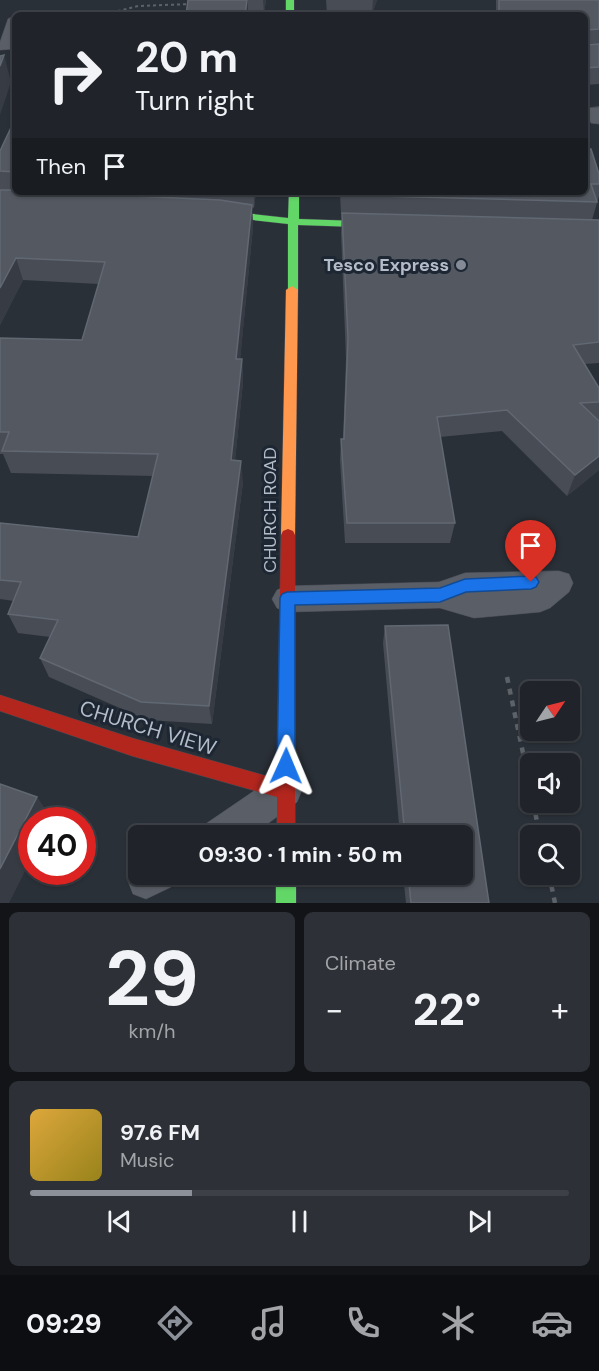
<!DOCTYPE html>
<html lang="en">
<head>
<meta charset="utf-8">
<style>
	body { margin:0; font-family:"DM Sans",sans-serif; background:#2d3036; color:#f1f3f6; height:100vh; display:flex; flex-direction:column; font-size:22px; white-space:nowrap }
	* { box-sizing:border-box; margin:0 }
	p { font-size:20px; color:#a2a4a8 }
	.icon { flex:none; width:33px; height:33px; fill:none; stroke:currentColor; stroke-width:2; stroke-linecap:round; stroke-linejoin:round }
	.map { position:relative; height:903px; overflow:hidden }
	.sheet { display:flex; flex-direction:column; gap:9px; padding:9px; background:#121417; flex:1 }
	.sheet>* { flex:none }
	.banner { position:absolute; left:12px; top:12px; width:576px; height:183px; border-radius:9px; box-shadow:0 2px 4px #0004,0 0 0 2px #3d4147; background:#20242a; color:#f1f3f6; overflow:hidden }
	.needle { width:39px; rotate:55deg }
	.fabs { position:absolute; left:520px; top:681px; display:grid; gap:12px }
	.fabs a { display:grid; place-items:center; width:60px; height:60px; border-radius:9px; background:#20242a; box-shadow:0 2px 4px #0004,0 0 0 2px #3d4147; font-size:30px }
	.speed { position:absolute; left:18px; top:807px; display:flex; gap:12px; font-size:30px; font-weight:700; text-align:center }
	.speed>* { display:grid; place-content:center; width:78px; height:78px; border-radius:50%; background:#20242a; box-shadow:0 2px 4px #0004,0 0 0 2px #3d4147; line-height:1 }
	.speed .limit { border:9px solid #d22; background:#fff; color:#111 }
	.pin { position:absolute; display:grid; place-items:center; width:51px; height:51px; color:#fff; margin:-62px -26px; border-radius:50% 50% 50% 0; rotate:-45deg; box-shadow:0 0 6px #0007 }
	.pin .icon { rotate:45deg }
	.me { position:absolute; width:66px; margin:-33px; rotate:1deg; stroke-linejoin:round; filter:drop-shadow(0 0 4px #0008) }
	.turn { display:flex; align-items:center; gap:21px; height:126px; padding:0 24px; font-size:27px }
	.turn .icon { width:78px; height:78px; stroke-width:2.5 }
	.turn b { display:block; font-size:42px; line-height:51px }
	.then { display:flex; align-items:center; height:57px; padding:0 24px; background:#0003; gap:12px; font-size:22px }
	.big { font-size:45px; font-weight:700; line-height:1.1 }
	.sheet .tile { flex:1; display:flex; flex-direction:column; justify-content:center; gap:9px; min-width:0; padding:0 21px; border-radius:9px; background:#2d3036 }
	.sheet .dial { align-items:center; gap:0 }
	.dial b { font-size:78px; line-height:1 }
	.song { display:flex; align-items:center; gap:18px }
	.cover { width:72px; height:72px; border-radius:9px; background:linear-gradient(135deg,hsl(40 70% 55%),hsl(50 70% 35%)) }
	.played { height:6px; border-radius:3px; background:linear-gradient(90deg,#8c9099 30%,#3d4147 30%) }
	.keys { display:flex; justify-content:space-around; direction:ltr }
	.heat { display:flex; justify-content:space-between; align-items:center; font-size:33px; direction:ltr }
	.sheet .tiles { flex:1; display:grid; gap:9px; grid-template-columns:1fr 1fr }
	.tile:last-child { grid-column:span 2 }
	.trip { position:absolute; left:128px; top:825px; width:345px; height:60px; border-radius:9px; background:#20242a; box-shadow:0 2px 4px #0004,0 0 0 2px #3d4147; font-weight:700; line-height:60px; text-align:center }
	.dock { display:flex; height:96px; justify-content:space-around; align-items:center; background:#0d0e11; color:#a2a4a8 }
	.dock .icon { width:42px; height:42px }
	.dock .current { color:#8c9099 }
	.dock b { font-size:27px; color:#f1f3f6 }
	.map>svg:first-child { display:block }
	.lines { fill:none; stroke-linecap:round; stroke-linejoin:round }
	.lane-casing { stroke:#484c55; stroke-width:1 }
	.street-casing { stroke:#484c55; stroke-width:1 }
	.fast-casing { stroke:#484c55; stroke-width:1 }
	.slow-casing { stroke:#484c55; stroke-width:1 }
	.jam-casing { stroke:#484c55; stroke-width:1 }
	.path-far1 { stroke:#5c6268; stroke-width:2; stroke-dasharray:3 3; stroke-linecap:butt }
	.path { stroke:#5c6268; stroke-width:4.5; stroke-dasharray:6 6; stroke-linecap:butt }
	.lane { fill:#5a5e66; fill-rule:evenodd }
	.street { fill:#5a5e66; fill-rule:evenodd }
	.fast { fill:#63d668; fill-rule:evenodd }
	.slow { fill:#ff974d; fill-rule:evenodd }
	.jam { fill:#b3261e; fill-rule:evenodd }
	.wall { fill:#474c55 }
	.shaded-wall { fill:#373c44 }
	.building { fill:#535861; stroke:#626872; stroke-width:1.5 }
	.route { fill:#1a73e8; stroke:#114b97; stroke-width:1.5 }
	.poi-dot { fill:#848b96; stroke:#1d2633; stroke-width:2 }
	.labels { text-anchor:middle; stroke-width:6; stroke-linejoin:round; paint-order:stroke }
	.poi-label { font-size:18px; font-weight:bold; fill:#b4bcc9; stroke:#1d2633; text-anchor:end }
	.street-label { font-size:18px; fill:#b4bcc9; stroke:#1d2633 }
	.near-street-label { font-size:21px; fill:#b4bcc9; stroke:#1d2633 }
</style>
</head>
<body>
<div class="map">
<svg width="599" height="903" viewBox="0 0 599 903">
	<rect width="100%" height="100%" fill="#2a3038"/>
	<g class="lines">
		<g class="lane-casing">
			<g id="lane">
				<path d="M16,15l-1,32 -2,2 -13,1v-8l8,-23z"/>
				<path d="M559,571l10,3 4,9 -4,9 -19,16 -10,4 -66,6 -34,-10 -153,4 -10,-4 -5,-9 5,-9 10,-4 152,-4 26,-9z"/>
				<path d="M285,773l12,5 5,12 -5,12 -46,34h-49l5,-13 66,-45z"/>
				<path d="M138,865v9h38l-5,13 -25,12 -13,-5 -5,-13 5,-13z"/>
			</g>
		</g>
		<g class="street-casing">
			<path id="street" d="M599,107v17l-8,-1 -4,-10 3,-5z"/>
		</g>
		<g class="fast-casing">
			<g id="fast">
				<rect x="286" y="0" width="8" height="15"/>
				<path d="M289,192h10v27l88,3 5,3 -5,3 -89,-3v65l-6,4 -4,-2v-68l-79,-9 -5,-3 5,-3 79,9z"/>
				<rect x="276" y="874" width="20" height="29"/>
			</g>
		</g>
		<g class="slow-casing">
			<path id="slow" d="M292,286l6,4 -3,245 -2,4 -5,2 -5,-2 -2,-4 5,-245z"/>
		</g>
		<g class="jam-casing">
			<path id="jam" d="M288,529l5,2 2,4v301h-18v-39l-145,-41 -132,-45v-16l132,43 145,41 4,-244 2,-4z"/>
		</g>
		<path class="path-far1" d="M106,14l32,-8 53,-2"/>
		<g class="path">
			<path d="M507,677l24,114"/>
			<path d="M533,802l7,34"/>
			<path d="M549,874l6,29"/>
		</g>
		<use href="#lane" class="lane"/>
		<use href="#street" class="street"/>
		<use href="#fast" class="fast"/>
		<use href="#slow" class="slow"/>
		<use href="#jam" class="jam"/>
	</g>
	<g class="wall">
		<path d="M188,0h78l-2,13h-15z"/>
		<path d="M326,0h51l-5,14h-45z"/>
		<path d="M496,0h103v84l-14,1v-70h-89z"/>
		<path d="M15,119v73h241l-2,16 -2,-1 1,20 -13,132h2l1,23 -8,78 8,22 -31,242 -65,-4 -98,-43 -9,-19 10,-21 -32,-4 -10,-19 6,-13 -14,-2v-76l138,14 15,-61 -142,-3 -8,-19h-3v-116l82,2 17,-56 -76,-4 -23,45v-174z"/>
		<path d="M585,144l14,40v12l-7,24h7v143l-14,1 14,24v82l-32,26 -65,-65 -62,6 15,86 -5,20h-105l-5,-83 1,-21h2l3,-80 -5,-126 1,-19h-1l-1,-21h-6v-1h251z"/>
		<path d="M385,626l104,277h-83l-3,-29h59v-38h-62l-17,-193z"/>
	</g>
	<g class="shaded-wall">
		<path d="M247,0h1v15h-3z"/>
		<path d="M263,0h3l-2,13z"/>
		<path d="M373,0h4l-5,14z"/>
		<path d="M4,55l7,27 -11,33v-49z"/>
		<path d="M254,192h2l-2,16z"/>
		<path d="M252,205l1,22 -15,155 -2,-23z"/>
		<path d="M16,258l7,22 -23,45v-37z"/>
		<path d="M242,359l1,23 -10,100 -2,-22z"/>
		<path d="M599,456v14l-32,26 8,-21z"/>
		<path d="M241,461l2,21 -31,242 -3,-18z"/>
		<path d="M37,797l14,20 -2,3h-17v37l-23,46h-9v-34z"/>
	</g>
	<g class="building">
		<path d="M188,0h59l-2,15h-59z"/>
		<path d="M499,0h100v29l-12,1 1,15 11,-1v23l-14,1v-53h-86z"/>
		<path d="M4,55l-4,11v-10z"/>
		<path d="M15,119v53l-15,-1v-20z"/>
		<path d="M585,144l3,5h3l8,25v10h-8l6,18 -255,-7v-3h243z"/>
		<path d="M0,190h15v2h32l173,8 32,5 -16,154h6l-11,101 10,1 -32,245 -68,-4 -101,-44 18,-38 -50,-6 13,-32 -21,-2v-57l138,14 20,-83 -156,-3 7,-19h-9v-94l82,2 23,-78 -89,-4 -16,30z"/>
		<path d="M342,213l257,7v122l-26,3 26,43v14l-19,1 19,18v35l-24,19 -68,-65 -70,7 18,106h-108l-6,-84h3l4,-101z"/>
		<path d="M448,625l41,278h-78l-3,-29h54v-38h-57l-20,-210z"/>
		<path d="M0,784l37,13 -37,72z"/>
	</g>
	<path class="route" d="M531,576l5,1 3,5 -3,5 -5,2 -65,3 -26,10 -145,3v161l-3,7 -6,2 -7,-2 -2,-7 3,-168 2,-4 5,-2 153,-4 25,-9z"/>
	<circle class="poi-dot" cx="461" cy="265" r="6"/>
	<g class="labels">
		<g class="poi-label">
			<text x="449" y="271">Tesco Express</text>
		</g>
		<g class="street-label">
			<text transform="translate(270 510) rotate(-90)" y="6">CHURCH ROAD</text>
		</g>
		<g class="near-street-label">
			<text transform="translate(148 728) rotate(17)" y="7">CHURCH VIEW</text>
		</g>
	</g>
</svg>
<div class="fabs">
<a><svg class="needle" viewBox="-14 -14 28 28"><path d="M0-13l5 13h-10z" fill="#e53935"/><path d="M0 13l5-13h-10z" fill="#a2a4a8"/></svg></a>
<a><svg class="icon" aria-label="sound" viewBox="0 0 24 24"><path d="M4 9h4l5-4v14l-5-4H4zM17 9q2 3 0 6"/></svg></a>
<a><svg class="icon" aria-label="search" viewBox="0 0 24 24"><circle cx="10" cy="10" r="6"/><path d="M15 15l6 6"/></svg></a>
</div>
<div class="speed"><div class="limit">40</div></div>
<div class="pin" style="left:531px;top:582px;background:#d93025"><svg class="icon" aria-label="arrive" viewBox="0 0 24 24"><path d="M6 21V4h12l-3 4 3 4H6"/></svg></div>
<svg class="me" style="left:286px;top:766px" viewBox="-20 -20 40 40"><path d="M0-17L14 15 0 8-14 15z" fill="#1a73e8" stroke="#fff" stroke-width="4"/></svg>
<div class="trip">09:30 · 1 min · 50 m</div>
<div class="banner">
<div class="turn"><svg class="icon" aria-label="right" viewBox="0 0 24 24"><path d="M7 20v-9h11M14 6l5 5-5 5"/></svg><div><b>20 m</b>Turn right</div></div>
<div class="then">Then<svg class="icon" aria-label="arrive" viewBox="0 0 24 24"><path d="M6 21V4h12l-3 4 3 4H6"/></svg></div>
</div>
</div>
<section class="sheet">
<div class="tiles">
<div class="tile dial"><b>29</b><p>km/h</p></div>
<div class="tile"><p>Climate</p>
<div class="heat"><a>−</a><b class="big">22°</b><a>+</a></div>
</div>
<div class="tile">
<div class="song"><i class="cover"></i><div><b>97.6 FM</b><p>Music</p></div></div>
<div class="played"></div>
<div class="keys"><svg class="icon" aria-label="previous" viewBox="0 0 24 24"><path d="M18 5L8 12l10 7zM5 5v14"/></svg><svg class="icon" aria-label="pause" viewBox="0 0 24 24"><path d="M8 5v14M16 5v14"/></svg><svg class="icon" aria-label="next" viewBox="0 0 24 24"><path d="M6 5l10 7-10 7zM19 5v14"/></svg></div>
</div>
</div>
</section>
<nav class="dock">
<b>09:29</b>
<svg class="icon current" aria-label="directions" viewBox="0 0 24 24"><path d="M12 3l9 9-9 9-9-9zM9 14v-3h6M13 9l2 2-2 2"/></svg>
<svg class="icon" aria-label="music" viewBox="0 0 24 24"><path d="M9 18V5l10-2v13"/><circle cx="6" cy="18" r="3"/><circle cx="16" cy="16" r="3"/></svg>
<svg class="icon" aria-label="phone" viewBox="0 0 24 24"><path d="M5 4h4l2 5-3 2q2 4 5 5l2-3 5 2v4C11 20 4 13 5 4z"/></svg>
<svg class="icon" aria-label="climate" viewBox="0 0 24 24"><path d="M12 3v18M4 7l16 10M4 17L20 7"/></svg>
<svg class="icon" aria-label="car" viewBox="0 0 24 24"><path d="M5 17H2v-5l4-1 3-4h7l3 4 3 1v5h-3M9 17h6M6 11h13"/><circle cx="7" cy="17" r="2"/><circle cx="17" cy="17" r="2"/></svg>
</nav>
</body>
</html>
